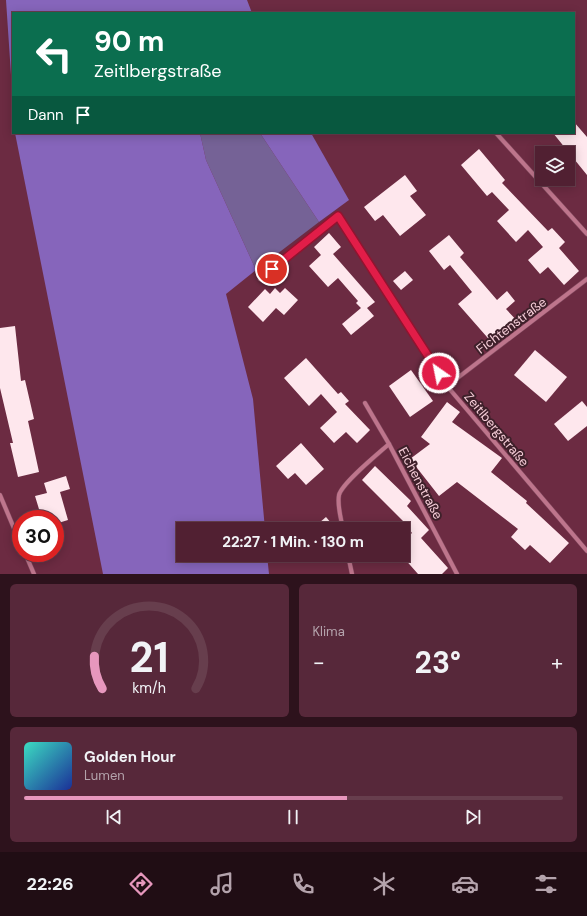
<!DOCTYPE html>
<html lang="de">
<head>
<meta charset="utf-8">
<style>
	body { margin:0; font-family:"DM Sans",sans-serif; background:#57283a; color:#f1f3f6; height:100vh; display:flex; flex-direction:column; font-size:15px; white-space:nowrap }
	* { box-sizing:border-box; margin:0 }
	p { font-size:13px; color:#b4a3ac }
	.icon { flex:none; width:22px; height:22px; fill:none; stroke:currentColor; stroke-width:2; stroke-linecap:round; stroke-linejoin:round }
	.map { position:relative; height:574px; overflow:hidden }
	.side { display:flex; flex-direction:column; gap:10px; padding:10px; background:#2d121c; flex:1 }
	.side>* { flex:none }
	.guide { position:absolute; left:12px; top:12px; width:563px; height:122px; border-radius:0px; box-shadow:0 2px 10px #0003,0 0 0 1px #673e4d; background:#0b6e4f; color:#fff; overflow:hidden }
	.buttons { position:absolute; left:535px; top:146px; display:grid; gap:8px }
	.buttons a { display:grid; place-items:center; width:40px; height:40px; border-radius:0px; background:#512032; box-shadow:0 2px 10px #0003,0 0 0 1px #673e4d; font-size:20px }
	.speed { position:absolute; left:12px; top:510px; display:flex; gap:8px; font-size:20px; font-weight:700; text-align:center }
	.speed>* { display:grid; place-content:center; width:52px; height:52px; border-radius:50%; background:#512032; box-shadow:0 2px 10px #0003,0 0 0 1px #673e4d; line-height:1 }
	.speed .limit { border:6px solid #d22; background:#fff; color:#111 }
	.pin { position:absolute; display:grid; place-items:center; width:34px; height:34px; color:#fff; margin:-17px; border:2px solid #fff; border-radius:50%; box-shadow:0 1px 4px #0007 }
	.me { position:absolute; width:44px; margin:-22px; rotate:327deg; stroke-linejoin:round; filter:drop-shadow(0 0 3px #0008) }
	.turn { display:flex; align-items:center; gap:14px; height:84px; padding:0 16px; font-size:18px }
	.turn .icon { width:52px; height:52px; stroke-width:2.5 }
	.turn b { display:block; font-size:28px; line-height:34px }
	.then { display:flex; align-items:center; height:38px; padding:0 16px; background:#0003; gap:8px; font-size:15px }
	.big { font-size:30px; font-weight:700; line-height:1.1 }
	.side .card { flex:1; display:flex; flex-direction:column; justify-content:center; gap:6px; min-width:0; padding:0 14px; border-radius:6px; background:#57283a }
	.side .dial { align-items:center; gap:0 }
	.dial svg { height:104px; overflow:visible; fill:none; stroke:#673e4d; stroke-width:7; stroke-linecap:round; text-anchor:middle }
	.dial text { fill:#f1f3f6; stroke:none }
	.song { display:flex; align-items:center; gap:12px }
	.cover { width:48px; height:48px; border-radius:6px; background:linear-gradient(135deg,hsl(170 70% 55%),hsl(230 70% 35%)) }
	.played { height:4px; border-radius:2px; background:linear-gradient(90deg,#e797bd 60%,#673e4d 60%) }
	.keys { display:flex; justify-content:space-around; direction:ltr }
	.heat { display:flex; justify-content:space-between; align-items:center; font-size:22px; direction:ltr }
	.side .tiles { flex:1; display:grid; gap:10px; grid-template-columns:1fr 1fr }
	.card:last-child { grid-column:span 2 }
	.trip { position:absolute; left:176px; top:522px; width:234px; height:40px; border-radius:0px; background:#512032; box-shadow:0 2px 10px #0003,0 0 0 1px #673e4d; font-weight:700; line-height:40px; text-align:center }
	.tabs { display:flex; height:64px; justify-content:space-around; align-items:center; background:#200d14; color:#b4a3ac }
	.tabs .icon { width:28px; height:28px }
	.tabs .active { color:#e797bd }
	.tabs b { font-size:18px; color:#f1f3f6 }
	.map>svg:first-child { display:block }
	.green { fill:#756296 }
	.forest { fill:#8665bb }
	.building { fill:#fee7ed }
	.lines { fill:none; stroke-linecap:round; stroke-linejoin:round }
	.street-casing { stroke:#844c61; stroke-width:5 }
	.street { stroke:#be758c; stroke-width:4 }
	.route-casing { stroke:#92132f; stroke-width:10 }
	.route { stroke:#e11d48; stroke-width:7 }
	.labels { text-anchor:middle; stroke-width:4; stroke-linejoin:round; paint-order:stroke }
	.street-label { font-size:13px; fill:#f7ced9; stroke:#3e202a }
</style>
</head>
<body>
<div class="map">
<svg width="587" height="574" viewBox="0 0 587 574">
	<rect width="100%" height="100%" fill="#6c2b42"/>
	<path class="green" d="M200,133h60l59,89 -63,48 -50,-110z"/>
	<g class="forest">
		<path d="M6,0h241l5,13h-239v92z"/>
		<path d="M15,133h185l6,27 50,110 -30,24 27,105 12,130h-82v26h84l2,19h-166z"/>
		<path d="M260,133h51l38,67 -30,22z"/>
	</g>
	<g class="building">
		<path d="M574,122l13,15v38l-34,-42h21z"/>
		<path d="M479,149l26,31 -3,3 46,48 4,-3 13,14 -6,6 20,23 -15,14 -16,-18 -8,7 -12,-14 15,-13 -15,-17 -12,12 -19,-21 12,-11 -17,-18 -5,4 -26,-31z"/>
		<path d="M405,175l12,16 -7,5 16,19 -26,21 -17,-21 -8,6 -11,-14z"/>
		<path d="M329,233l12,14 -8,7 42,48 -8,6 7,8 -23,19 -9,-11 19,-16 -5,-5 2,-2 -20,-23 -10,9 -19,-21 12,-11 -7,-8z"/>
		<path d="M449,235l15,18 -4,4 37,43 10,-9 8,10 -9,8 13,14 -25,22 -36,-41 14,-12 -22,-27 -6,5 -15,-19z"/>
		<path d="M405,271l8,9 -12,10 -8,-9z"/>
		<path d="M275,288l5,5 5,-5 13,12 -14,15 -8,-7 -13,14 -15,-15 17,-18 5,5z"/>
		<path d="M15,326l6,55 4,-1 9,39 -6,2 11,51 -21,5 -8,-34h3l-13,-55v-60z"/>
		<path d="M535,350l32,27 -21,25 -32,-27z"/>
		<path d="M306,358l32,36 3,-2 8,9 -4,3 25,26 -13,13 -11,-11 -12,11 -14,-15 17,-16 -16,-18 -12,12 -25,-28z"/>
		<path d="M411,370l22,31 -23,16 -21,-31z"/>
		<path d="M582,401l5,6v19l-19,15 -14,-17z"/>
		<path d="M447,402l13,10 -8,10 50,36 -11,14 36,29 -1,2 43,40 -19,20 -20,-18 -5,5 -14,-13 7,-8 -61,-47 -18,14 -29,-37 20,-15 -9,-7z"/>
		<path d="M301,443l23,26 -18,16 -11,-12 -7,6 -12,-13z"/>
		<path d="M375,466l36,35 -4,5 22,24 -8,8 27,30 -6,6h-24l-15,-17v-16l9,-8 -3,-4 1,-1 -48,-48z"/>
		<path d="M66,476l4,13 -10,3 8,28 -13,4v-5h-13l-7,-23 12,-3 -3,-10z"/>
		<path d="M326,517l10,12h-24z"/>
	</g>
	<g class="lines">
		<g class="street-casing">
			<g id="street">
				<path d="M496,133l91,101"/>
				<path d="M260,279l78,-62 109,169 140,165"/>
				<path d="M447,386l140,-107"/>
				<path d="M365,403l24,41 68,130"/>
				<path d="M0,495l21,50"/>
				<path d="M343,529c-2,-11 -6,-23 -4,-34 3,-12 40,-42 50,-51"/>
				<path d="M25,553l9,21"/>
				<path d="M348,555l4,19"/>
			</g>
		</g>
		<use href="#street" class="street"/>
	</g>
	<g class="lines">
		<g class="route-casing">
			<path id="route" d="M272,269l66,-53 101,157"/>
		</g>
		<use href="#route" class="route"/>
	</g>
	<g class="labels">
		<g class="street-label">
			<text transform="translate(511 325) rotate(-37)" y="5">Fichtenstraße</text>
			<text transform="translate(497 429) rotate(50)" y="5">Zeitlbergstraße</text>
			<text transform="translate(421 483) rotate(62)" y="5">Eichenstraße</text>
		</g>
	</g>
</svg>
<div class="buttons">
<a><svg class="icon" aria-label="layers" viewBox="0 0 24 24"><path d="M12 4l9 5-9 5-9-5zM3 14l9 5 9-5"/></svg></a>
</div>
<div class="speed"><div class="limit">30</div></div>
<div class="pin" style="left:272px;top:269px;background:#d93025"><svg class="icon" aria-label="arrive" viewBox="0 0 24 24"><path d="M6 21V4h12l-3 4 3 4H6"/></svg></div>
<svg class="me" style="left:439px;top:373px" viewBox="-20 -20 40 40"><circle r="17" fill="#e11d48" stroke="#fff" stroke-width="3"/><path d="M0-11L8 9 0 5-8 9z" fill="#fff"/></svg>
<div class="trip">22:27 · 1 Min. · 130 m</div>
<div class="guide">
<div class="turn"><svg class="icon" aria-label="left" viewBox="0 0 24 24"><path d="M17 20v-9H6M10 6l-5 5 5 5"/></svg><div><b>90 m</b>Zeitlbergstraße</div></div>
<div class="then">Dann<svg class="icon" aria-label="arrive" viewBox="0 0 24 24"><path d="M6 21V4h12l-3 4 3 4H6"/></svg></div>
</div>
</div>
<section class="side">
<div class="tiles">
<div class="card dial"><svg viewBox="0 0 100 80">
<path d="M14 69A42 42 0 1 1 86 69"/>
<path d="M14 69A42 42 0 0 1 8 44" stroke="#e797bd"/>
<text x="50" y="56" font-size="32" font-weight="700">21</text>
<text x="50" y="72" font-size="11">km/h</text>
</svg></div>
<div class="card"><p>Klima</p>
<div class="heat"><a>−</a><b class="big">23°</b><a>+</a></div>
</div>
<div class="card">
<div class="song"><i class="cover"></i><div><b>Golden Hour</b><p>Lumen</p></div></div>
<div class="played"></div>
<div class="keys"><svg class="icon" aria-label="previous" viewBox="0 0 24 24"><path d="M18 5L8 12l10 7zM5 5v14"/></svg><svg class="icon" aria-label="pause" viewBox="0 0 24 24"><path d="M8 5v14M16 5v14"/></svg><svg class="icon" aria-label="next" viewBox="0 0 24 24"><path d="M6 5l10 7-10 7zM19 5v14"/></svg></div>
</div>
</div>
</section>
<nav class="tabs">
<b>22:26</b>
<svg class="icon active" aria-label="directions" viewBox="0 0 24 24"><path d="M12 3l9 9-9 9-9-9zM9 14v-3h6M13 9l2 2-2 2"/></svg>
<svg class="icon" aria-label="music" viewBox="0 0 24 24"><path d="M9 18V5l10-2v13"/><circle cx="6" cy="18" r="3"/><circle cx="16" cy="16" r="3"/></svg>
<svg class="icon" aria-label="phone" viewBox="0 0 24 24"><path d="M5 4h4l2 5-3 2q2 4 5 5l2-3 5 2v4C11 20 4 13 5 4z"/></svg>
<svg class="icon" aria-label="climate" viewBox="0 0 24 24"><path d="M12 3v18M4 7l16 10M4 17L20 7"/></svg>
<svg class="icon" aria-label="car" viewBox="0 0 24 24"><path d="M5 17H2v-5l4-1 3-4h7l3 4 3 1v5h-3M9 17h6M6 11h13"/><circle cx="7" cy="17" r="2"/><circle cx="17" cy="17" r="2"/></svg>
<svg class="icon" aria-label="filters" viewBox="0 0 24 24"><path d="M4 7h16M4 17h16"/><circle cx="9" cy="7" r="2"/><circle cx="15" cy="17" r="2"/></svg>
</nav>
</body>
</html>
